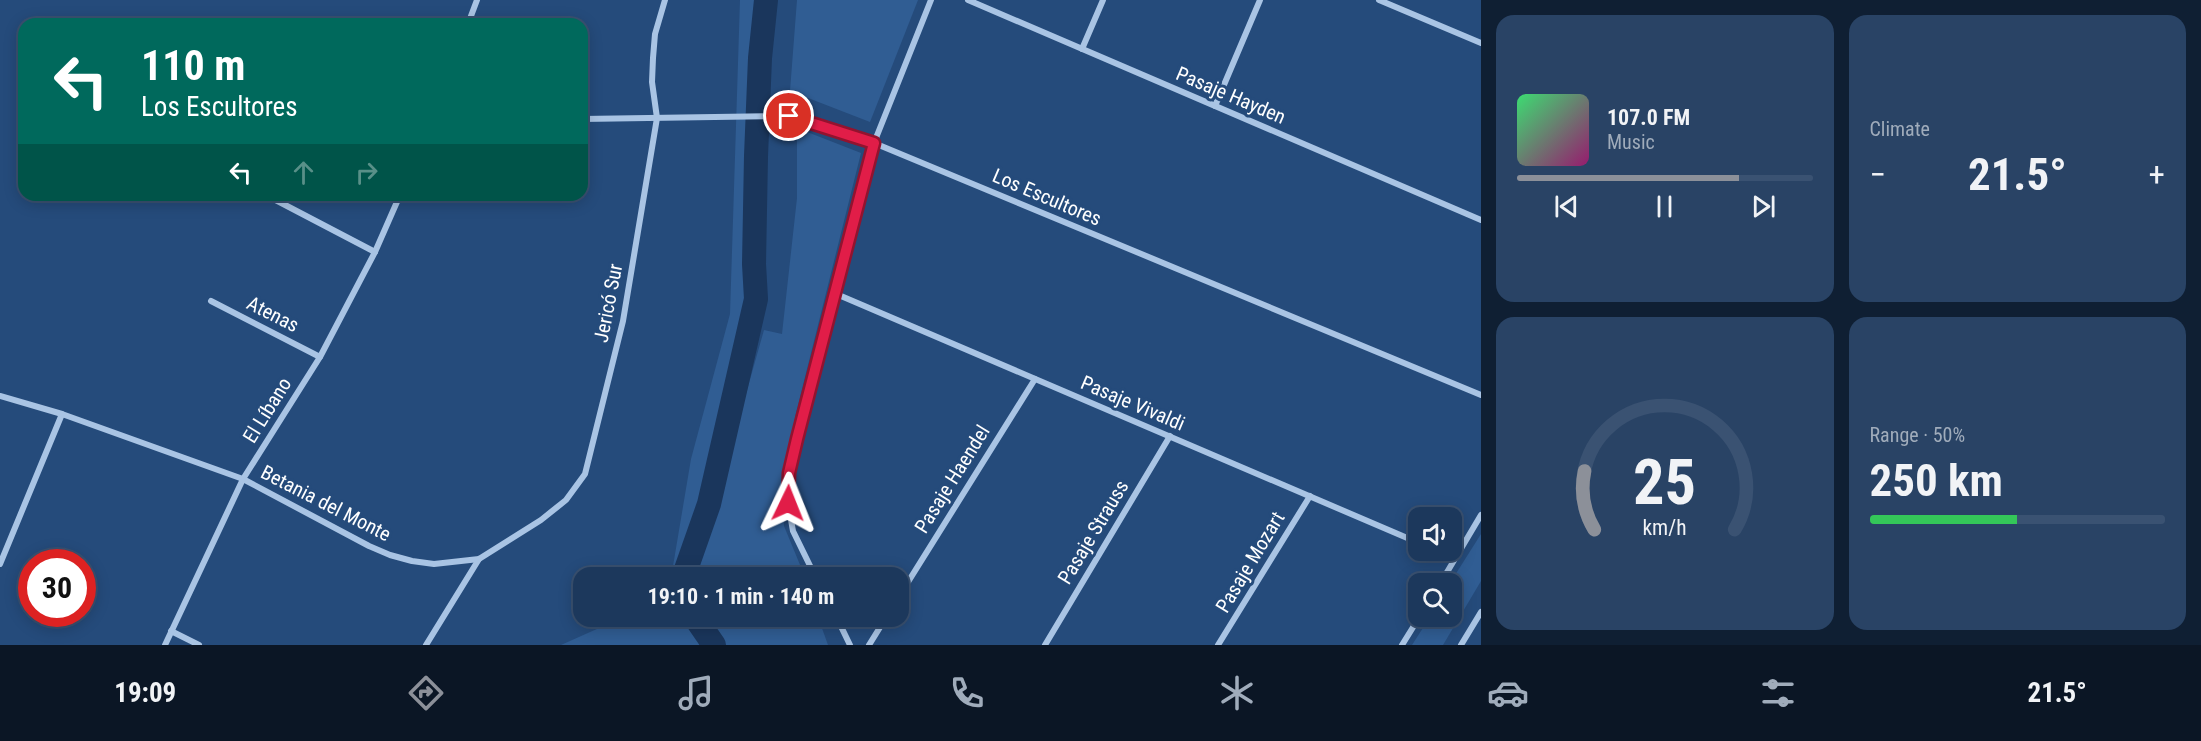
<!DOCTYPE html>
<html lang="en">
<head>
<meta charset="utf-8">
<style>
	body { margin:0; font-family:"Roboto Condensed",sans-serif; background:#294365; color:#f1f3f6; height:100vh; display:flex; flex-direction:column; font-size:22px; white-space:nowrap }
	* { box-sizing:border-box; margin:0 }
	p { font-size:20px; color:#a0acbb }
	.icon { flex:none; width:33px; height:33px; fill:none; stroke:currentColor; stroke-width:2; stroke-linecap:round; stroke-linejoin:round }
	.map { position:relative; flex:1; overflow:hidden }
	.sheet { display:flex; flex-direction:column; gap:15px; padding:15px; background:#0f1f33; width:720px }
	.sheet>* { flex:none }
	.hud { position:absolute; left:18px; top:18px; width:570px; height:183px; border-radius:18px; box-shadow:0 3px 15px #0003,0 0 0 2px #3a5272; background:#00695c; color:#fff; overflow:hidden }
	.tools { position:absolute; left:1408px; top:507px; display:grid; gap:12px }
	.tools a { display:grid; place-items:center; width:54px; height:54px; border-radius:12px; background:#1c385c; box-shadow:0 3px 15px #0003,0 0 0 2px #3a5272; font-size:30px }
	.speed { position:absolute; left:18px; top:549px; display:flex; gap:12px; font-size:30px; font-weight:700; text-align:center }
	.speed>* { display:grid; place-content:center; width:78px; height:78px; border-radius:50%; background:#1c385c; box-shadow:0 3px 15px #0003,0 0 0 2px #3a5272; line-height:1 }
	.speed .limit { border:9px solid #d22; background:#fff; color:#111 }
	.pin { position:absolute; display:grid; place-items:center; width:51px; height:51px; color:#fff; margin:-26px; border:3px solid #fff; border-radius:50%; box-shadow:0 2px 6px #0007 }
	.me { position:absolute; width:66px; margin:-33px; rotate:2deg; stroke-linejoin:round; filter:drop-shadow(0 0 4px #0008) }
	.turn { display:flex; align-items:center; gap:21px; height:126px; padding:0 24px; font-size:27px }
	.turn .icon { width:78px; height:78px; stroke-width:2.5 }
	.turn b { display:block; font-size:42px; line-height:51px }
	.lanes { display:flex; align-items:center; height:57px; padding:0 24px; background:#0003; justify-content:center; gap:30px; direction:ltr }
	.lanes .off { opacity:.35 }
	.big { font-size:45px; font-weight:700; line-height:1.1 }
	.sheet .tile { flex:1; display:flex; flex-direction:column; justify-content:center; gap:9px; min-width:0; padding:0 21px; border-radius:18px; background:#294365 }
	.sheet .dial { align-items:center; gap:0 }
	.dial svg { height:156px; overflow:visible; fill:none; stroke:#3a5272; stroke-width:7; stroke-linecap:round; text-anchor:middle }
	.dial text { fill:#f1f3f6; stroke:none }
	.song { display:flex; align-items:center; gap:18px }
	.cover { width:72px; height:72px; border-radius:9px; background:linear-gradient(135deg,hsl(140 70% 55%),hsl(320 70% 35%)) }
	.played { height:6px; border-radius:3px; background:linear-gradient(90deg,#8c9099 75%,#3a5272 75%) }
	.keys { display:flex; justify-content:space-around; direction:ltr }
	.heat { display:flex; justify-content:space-between; align-items:center; font-size:33px; direction:ltr }
	.charge { height:9px; border-radius:4px; background:linear-gradient(90deg,#34c759 50%,#3a5272 0) }
	.sheet .tiles { flex:1; display:grid; gap:15px; grid-template-columns:repeat(2,1fr) }
	.trip { position:absolute; left:573px; top:567px; width:336px; height:60px; border-radius:18px; background:#1c385c; box-shadow:0 3px 15px #0003,0 0 0 2px #3a5272; font-weight:700; line-height:60px; text-align:center }
	.menu { display:flex; height:96px; justify-content:space-around; align-items:center; background:#0b1625; color:#a0acbb }
	.menu .icon { width:42px; height:42px }
	.menu .current { color:#8c9099 }
	.menu b { font-size:27px; color:#f1f3f6 }
	main { display:flex; flex:1; min-height:0 }
	.map>svg:first-child { display:block }
	.green { fill:#305d93 }
	.lines { fill:none; stroke-linecap:round; stroke-linejoin:round }
	.canal { stroke:#1a365c; stroke-width:24 }
	.street { stroke:#a9c4e4; stroke-width:6 }
	.route-casing { stroke:#92132f; stroke-width:15 }
	.route { stroke:#e11d48; stroke-width:10 }
	.labels { text-anchor:middle; stroke-width:6; stroke-linejoin:round; paint-order:stroke }
	.street-label { font-size:20px; fill:#fff; stroke:#254b7b }
</style>
</head>
<body>
<main>
<div class="map">
<svg width="1481" height="645" viewBox="0 0 1481 645">
	<rect width="100%" height="100%" fill="#254b7b"/>
	<g class="green">
		<path d="M740,0h23l-7,145 -3,169 -48,225 59,-209 18,4 15,-136v-70l64,25 -65,260 -14,69 2,44 21,51 -134,1 20,-119 39,-145z"/>
		<path d="M797,0h121l-48,122 -80,-31z"/>
		<path d="M1481,534v47l-38,64h-31l18,-28 22,-1v-32l-2,-1z"/>
		<path d="M626,616h47l1,2v-1h22l7,17 8,11h-150z"/>
		<path d="M708,617h110l10,28h-103z"/>
	</g>
	<g class="lines">
		<g class="canal">
			<path d="M683,578l26,-74 47,-205 -2,-35 2,-108 4,-98 6,-58"/>
			<path d="M694,616l20,29"/>
		</g>
		<g class="street">
			<path d="M968,0l513,220"/>
			<path d="M1379,0l102,43"/>
			<path d="M468,24l9,-24"/>
			<path d="M1082,49l21,-49"/>
			<path d="M1215,106l45,-106"/>
			<path d="M582,119l207,-3 85,27 607,252"/>
			<path d="M266,195l109,57"/>
			<path d="M834,293l585,250"/>
			<path d="M211,301l109,56"/>
			<path d="M0,396l62,18 181,65 126,67 21,9 22,6 22,3 45,-5 62,-39 25,-20 19,-26 38,-153 34,-203 -5,-36 1,-24 2,-24 10,-34"/>
			<path d="M1437,550l18,8"/>
			<path d="M0,564l62,-150"/>
			<path d="M816,578l-23,-47 -5,-28 1,-30 85,-330 57,-143"/>
			<path d="M1440,584l41,-69"/>
			<path d="M898,598l137,-219"/>
			<path d="M836,616l14,29"/>
			<path d="M171,631l28,14"/>
			<path d="M165,645l78,-166 77,-122 55,-105 25,-57"/>
			<path d="M426,645l53,-86"/>
			<path d="M869,645l18,-29"/>
			<path d="M1045,645l125,-209"/>
			<path d="M1218,645l92,-149"/>
			<path d="M1402,645l18,-29"/>
			<path d="M1461,645l20,-33"/>
		</g>
	</g>
	<g class="lines">
		<g class="route-casing">
			<path id="route" d="M788,503l1,-30 8,-34 77,-296 -85,-27"/>
		</g>
		<use href="#route" class="route"/>
	</g>
	<g class="labels">
		<g class="street-label">
			<text transform="translate(1231 95) rotate(23)" y="7">Pasaje Hayden</text>
			<text transform="translate(1047 197) rotate(23)" y="7">Los Escultores</text>
			<text transform="translate(608 303) rotate(-79)" y="7">Jericó Sur</text>
			<text transform="translate(273 314) rotate(27)" y="7">Atenas</text>
			<text transform="translate(1133 403) rotate(23)" y="7">Pasaje Vivaldi</text>
			<text transform="translate(267 410) rotate(-58)" y="7">El Líbano</text>
			<text transform="translate(952 479) rotate(-58)" y="7">Pasaje Haendel</text>
			<text transform="translate(326 503) rotate(27)" y="7">Betania del Monte</text>
			<text transform="translate(1093 532) rotate(-59)" y="7">Pasaje Strauss</text>
			<text transform="translate(1250 562) rotate(-59)" y="7">Pasaje Mozart</text>
		</g>
	</g>
</svg>
<div class="tools">
<a><svg class="icon" aria-label="sound" viewBox="0 0 24 24"><path d="M4 9h4l5-4v14l-5-4H4zM17 9q2 3 0 6"/></svg></a>
<a><svg class="icon" aria-label="search" viewBox="0 0 24 24"><circle cx="10" cy="10" r="6"/><path d="M15 15l6 6"/></svg></a>
</div>
<div class="speed"><div class="limit">30</div></div>
<div class="pin" style="left:789px;top:116px;background:#d93025"><svg class="icon" aria-label="arrive" viewBox="0 0 24 24"><path d="M6 21V4h12l-3 4 3 4H6"/></svg></div>
<svg class="me" style="left:788px;top:503px" viewBox="-20 -20 40 40"><path d="M0-17L14 15 0 8-14 15z" fill="#e11d48" stroke="#fff" stroke-width="4"/></svg>
<div class="trip">19:10 · 1 min · 140 m</div>
<div class="hud">
<div class="turn"><svg class="icon" aria-label="left" viewBox="0 0 24 24"><path d="M17 20v-9H6M10 6l-5 5 5 5"/></svg><div><b>110 m</b>Los Escultores</div></div>
<div class="lanes"><svg class="icon" aria-label="left" viewBox="0 0 24 24"><path d="M17 20v-9H6M10 6l-5 5 5 5"/></svg><svg class="icon off" aria-label="ahead" viewBox="0 0 24 24"><path d="M12 20V5M6 11l6-6 6 6"/></svg><svg class="icon off" aria-label="right" viewBox="0 0 24 24"><path d="M7 20v-9h11M14 6l5 5-5 5"/></svg></div>
</div>
</div>
<section class="sheet">
<div class="tiles">
<div class="tile">
<div class="song"><i class="cover"></i><div><b>107.0 FM</b><p>Music</p></div></div>
<div class="played"></div>
<div class="keys"><svg class="icon" aria-label="previous" viewBox="0 0 24 24"><path d="M18 5L8 12l10 7zM5 5v14"/></svg><svg class="icon" aria-label="pause" viewBox="0 0 24 24"><path d="M8 5v14M16 5v14"/></svg><svg class="icon" aria-label="next" viewBox="0 0 24 24"><path d="M6 5l10 7-10 7zM19 5v14"/></svg></div>
</div>
<div class="tile"><p>Climate</p>
<div class="heat"><a>−</a><b class="big">21.5°</b><a>+</a></div>
</div>
<div class="tile dial"><svg viewBox="0 0 100 80">
<path d="M14 69A42 42 0 1 1 86 69"/>
<path d="M14 69A42 42 0 0 1 9 39" stroke="#8c9099"/>
<text x="50" y="56" font-size="32" font-weight="700">25</text>
<text x="50" y="72" font-size="11">km/h</text>
</svg></div>
<div class="tile"><p>Range · 50%</p><b class="big">250 km</b><div class="charge"></div></div>
</div>
</section>
</main>
<nav class="menu">
<b>19:09</b>
<svg class="icon current" aria-label="directions" viewBox="0 0 24 24"><path d="M12 3l9 9-9 9-9-9zM9 14v-3h6M13 9l2 2-2 2"/></svg>
<svg class="icon" aria-label="music" viewBox="0 0 24 24"><path d="M9 18V5l10-2v13"/><circle cx="6" cy="18" r="3"/><circle cx="16" cy="16" r="3"/></svg>
<svg class="icon" aria-label="phone" viewBox="0 0 24 24"><path d="M5 4h4l2 5-3 2q2 4 5 5l2-3 5 2v4C11 20 4 13 5 4z"/></svg>
<svg class="icon" aria-label="climate" viewBox="0 0 24 24"><path d="M12 3v18M4 7l16 10M4 17L20 7"/></svg>
<svg class="icon" aria-label="car" viewBox="0 0 24 24"><path d="M5 17H2v-5l4-1 3-4h7l3 4 3 1v5h-3M9 17h6M6 11h13"/><circle cx="7" cy="17" r="2"/><circle cx="17" cy="17" r="2"/></svg>
<svg class="icon" aria-label="filters" viewBox="0 0 24 24"><path d="M4 7h16M4 17h16"/><circle cx="9" cy="7" r="2"/><circle cx="15" cy="17" r="2"/></svg>
<b>21.5°</b>
</nav>
</body>
</html>
